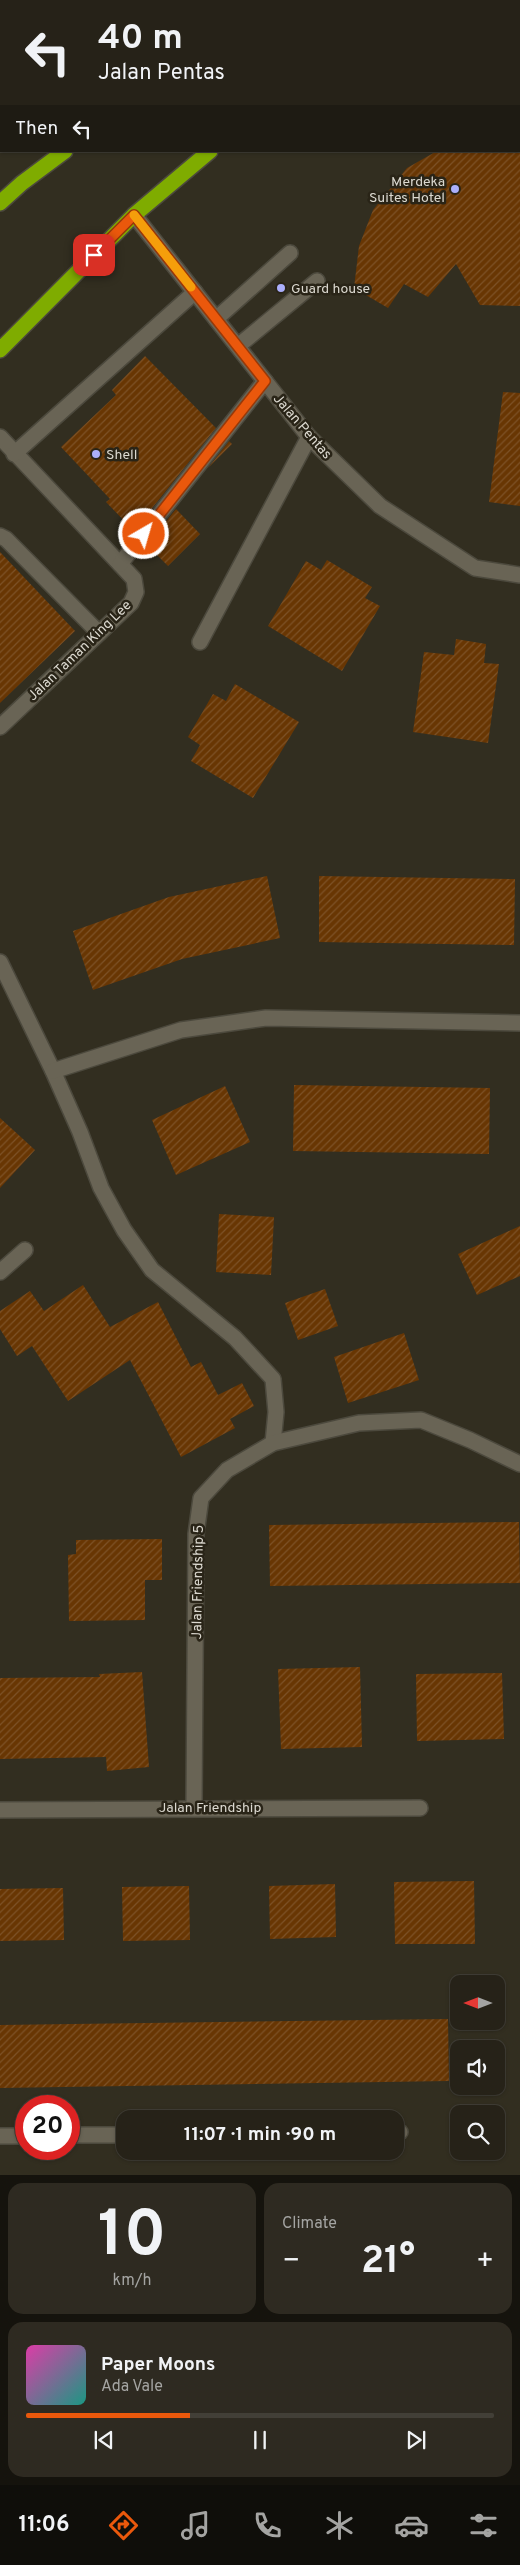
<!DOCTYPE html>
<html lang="en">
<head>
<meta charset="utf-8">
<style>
	body { margin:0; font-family:Overpass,sans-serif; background:#2e2a21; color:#f1f3f6; height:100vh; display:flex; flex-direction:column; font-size:19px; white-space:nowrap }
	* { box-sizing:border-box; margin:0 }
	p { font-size:16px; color:#a4a4a2 }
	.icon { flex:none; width:28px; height:28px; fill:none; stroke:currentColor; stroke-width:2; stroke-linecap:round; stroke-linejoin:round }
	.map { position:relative; height:2175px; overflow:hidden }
	.panel { display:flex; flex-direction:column; gap:8px; padding:8px; background:#15130d; flex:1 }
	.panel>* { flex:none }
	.guide { position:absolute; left:0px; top:0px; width:520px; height:152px; box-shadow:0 1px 4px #0004,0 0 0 1px #423f37; background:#262218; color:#f1f3f6; overflow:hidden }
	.needle { width:32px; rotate:270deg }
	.buttons { position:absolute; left:450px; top:1975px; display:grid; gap:10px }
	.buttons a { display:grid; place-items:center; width:55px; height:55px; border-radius:10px; background:#262218; box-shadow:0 1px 4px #0004,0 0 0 1px #423f37; font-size:25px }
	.speed { position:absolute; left:15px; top:2095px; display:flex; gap:10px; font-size:25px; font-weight:700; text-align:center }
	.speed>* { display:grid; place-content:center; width:65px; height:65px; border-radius:50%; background:#262218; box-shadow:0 1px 4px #0004,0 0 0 1px #423f37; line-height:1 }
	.speed .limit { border:8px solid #d22; background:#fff; color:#111 }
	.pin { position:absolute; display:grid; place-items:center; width:42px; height:42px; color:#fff; margin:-21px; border-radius:10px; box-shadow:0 2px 8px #0006 }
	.me { position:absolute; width:55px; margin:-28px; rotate:38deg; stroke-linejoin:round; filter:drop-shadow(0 0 4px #0008) }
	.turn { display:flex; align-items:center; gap:18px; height:105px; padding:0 15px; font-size:22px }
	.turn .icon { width:65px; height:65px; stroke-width:2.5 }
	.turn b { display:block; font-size:35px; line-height:42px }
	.then { display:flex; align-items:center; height:48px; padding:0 15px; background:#0003; gap:10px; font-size:19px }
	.big { font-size:38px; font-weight:700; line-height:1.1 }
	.panel .widget { flex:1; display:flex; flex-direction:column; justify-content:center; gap:8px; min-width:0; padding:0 18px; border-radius:15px; background:#2e2a21 }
	.panel .dial { align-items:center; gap:0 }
	.dial b { font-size:65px; line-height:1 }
	.song { display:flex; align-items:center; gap:15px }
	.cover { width:60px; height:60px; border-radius:8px; background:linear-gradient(135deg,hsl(320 70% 55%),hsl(170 70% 35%)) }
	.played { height:5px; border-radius:2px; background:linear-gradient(90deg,#ea580c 35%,#423f37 35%) }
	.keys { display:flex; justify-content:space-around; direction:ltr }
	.heat { display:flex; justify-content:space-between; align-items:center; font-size:28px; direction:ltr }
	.panel .tiles { flex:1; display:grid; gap:8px; grid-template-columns:1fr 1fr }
	.widget:last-child { grid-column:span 2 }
	.trip { position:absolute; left:116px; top:2110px; width:288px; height:50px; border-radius:15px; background:#262218; box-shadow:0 1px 4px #0004,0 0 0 1px #423f37; font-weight:700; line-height:50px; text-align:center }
	.tabs { display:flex; height:80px; justify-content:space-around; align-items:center; background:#0f0e0a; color:#a4a4a2 }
	.tabs .icon { width:35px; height:35px }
	.tabs .selected { color:#ea580c }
	.tabs b { font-size:22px; color:#f1f3f6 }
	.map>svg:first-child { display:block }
	.building { fill:url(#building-hatch) }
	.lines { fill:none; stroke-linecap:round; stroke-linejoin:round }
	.minor-casing { stroke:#4c493d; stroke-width:18 }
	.highway-casing { stroke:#4c493d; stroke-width:18 }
	.minor { stroke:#696455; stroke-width:15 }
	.highway { stroke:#7fac00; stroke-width:15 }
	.route-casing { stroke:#983908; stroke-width:12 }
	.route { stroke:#ea580c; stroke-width:9 }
	.slow { stroke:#f59e0b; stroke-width:9 }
	.poi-dot { fill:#abaffb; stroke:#292417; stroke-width:2 }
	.labels { text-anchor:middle; stroke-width:5; stroke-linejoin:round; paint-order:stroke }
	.poi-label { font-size:14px; fill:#dcd9d0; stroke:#292417; text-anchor:start }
	.street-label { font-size:14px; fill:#dcd9d0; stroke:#292417 }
</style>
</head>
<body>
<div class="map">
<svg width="520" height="2175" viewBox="0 0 520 2175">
	<defs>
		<pattern id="building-hatch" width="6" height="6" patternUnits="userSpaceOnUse" patternTransform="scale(1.25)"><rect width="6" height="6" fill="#683603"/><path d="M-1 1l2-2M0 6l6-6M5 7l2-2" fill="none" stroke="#7d5227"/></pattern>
	</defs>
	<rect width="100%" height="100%" fill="#322e20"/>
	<g class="building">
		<path d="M437,151h83v155l-40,-1 -24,-41 -28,33 -24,-13 -16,24 -34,-20 5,-42 14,-36 34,-42z"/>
		<path d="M145,356l71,72 -82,103 -28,-29 4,-3 -49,-52 55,-52 -4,-5z"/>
		<path d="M503,392l17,1v113l-31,-4z"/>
		<path d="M229,441l3,3 -24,24z"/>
		<path d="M176,509l24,25 -32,32 -21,-21z"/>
		<path d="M0,552l75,79 -75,72z"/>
		<path d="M327,560l45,27 -7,11 15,8 -38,65 -74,-45 38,-65 15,9z"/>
		<path d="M456,639l30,5 -2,19 15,1 -11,79 -75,-11 11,-80 30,3z"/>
		<path d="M235,684l64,38 -46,76 -62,-37 9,-16 -12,-8 25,-43 13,7z"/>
		<path d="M267,876l13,62 -98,21 -89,31 -20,-59 96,-34z"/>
		<path d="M319,876l196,3 -1,66 -195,-3z"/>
		<path d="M294,1085l196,3 -1,66 -196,-3z"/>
		<path d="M225,1086l25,56 -74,33 -24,-55z"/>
		<path d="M0,1118l35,32 -35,38z"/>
		<path d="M219,1214l55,3 -3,58 -55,-3z"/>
		<path d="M520,1226v50l-43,19 -19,-41z"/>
		<path d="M83,1285l27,42 48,-25 33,65 10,-5 17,33 24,-12 12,23 -24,13 5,9 -54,29 -51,-97 -62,41 -36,-55 -15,10 -17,-27v-18l30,-20 14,20z"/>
		<path d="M325,1289l13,37 -40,14 -13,-37z"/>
		<path d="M404,1333l15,47 -71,23 -14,-46z"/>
		<path d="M519,1522l1,61 -250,3 -1,-61z"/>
		<path d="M162,1539v41h-17v40l-76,1 -1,-66 8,-1v-14z"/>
		<path d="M360,1667l2,80 -81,2 -3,-80z"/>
		<path d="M142,1672l7,95 -42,4 -1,-14 -106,2v-81l100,-1 -1,-3z"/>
		<path d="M502,1673l2,66 -87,2 -1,-67z"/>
		<path d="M474,1881l1,63h-80l-1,-62z"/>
		<path d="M335,1884l1,53 -66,2 -1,-53z"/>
		<path d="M189,1886l1,54 -67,1 -1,-54z"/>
		<path d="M63,1888l1,52 -64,1v-52z"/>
		<path d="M448,2019l1,62 -449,7v-63z"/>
	</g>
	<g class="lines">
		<g class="minor-casing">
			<g id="minor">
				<path d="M152,1v-1"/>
				<path d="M241,1v-1"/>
				<path d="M134,215l175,222 71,69 95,62 45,7"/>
				<path d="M216,319l74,-66"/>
				<path d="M238,346l79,-65"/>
				<path d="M0,437l134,142 2,13 -5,11 -131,124"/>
				<path d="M14,454l181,-162"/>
				<path d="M0,536l6,3 93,94"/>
				<path d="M120,564l145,-183"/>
				<path d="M200,642l109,-205"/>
				<path d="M0,962l53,109 27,61 21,56 23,42 28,40 83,68 38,41 3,33 -3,31"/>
				<path d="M53,1071l128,-41 85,-12 254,5"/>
				<path d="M0,1272l25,-22"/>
				<path d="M194,1807l2,-273 5,-36 26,-28 46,-27 86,-20 62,-3 49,20 50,24"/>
				<path d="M0,1810l420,-2"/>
				<path d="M395,2132h5"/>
				<path d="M69,2135h56"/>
				<path d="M0,2136h26"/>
			</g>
		</g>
		<g class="highway-casing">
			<g id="highway">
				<path d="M289,1l2,-1"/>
				<path d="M435,1l2,-1"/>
				<path d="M0,203l22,-20 43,-32"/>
				<path d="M0,350l134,-135 76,-64"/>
			</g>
		</g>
		<use href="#minor" class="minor"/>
		<use href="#highway" class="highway"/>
	</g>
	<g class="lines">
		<g class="route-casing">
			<path id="route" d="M94,255l40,-40 131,166 -121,153"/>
		</g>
		<use href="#route" class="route"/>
		<path class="slow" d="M134,215l57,72"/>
	</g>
	<g class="poi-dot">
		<circle cx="455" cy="189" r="5"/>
		<circle cx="281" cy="288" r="5"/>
		<circle cx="96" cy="454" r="5"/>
	</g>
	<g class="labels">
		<g class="poi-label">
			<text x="445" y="186" text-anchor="end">Merdeka<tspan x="445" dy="16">Suites Hotel</tspan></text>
			<text x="291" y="293">Guard house</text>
			<text x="106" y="459">Shell</text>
		</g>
		<g class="street-label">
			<text transform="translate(303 426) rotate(49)" y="5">Jalan Pentas</text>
			<text transform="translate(79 650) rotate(-44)" y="5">Jalan Taman King Lee</text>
			<text transform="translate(197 1582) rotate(-89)" y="5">Jalan Friendship 5</text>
			<text x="210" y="1812">Jalan Friendship</text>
		</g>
	</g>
</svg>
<div class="buttons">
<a><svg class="needle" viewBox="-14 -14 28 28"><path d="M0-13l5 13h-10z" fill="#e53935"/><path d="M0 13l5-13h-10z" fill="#a4a4a2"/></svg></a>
<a><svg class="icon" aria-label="sound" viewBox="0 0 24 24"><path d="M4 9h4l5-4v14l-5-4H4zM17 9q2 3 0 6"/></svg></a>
<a><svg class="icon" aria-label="search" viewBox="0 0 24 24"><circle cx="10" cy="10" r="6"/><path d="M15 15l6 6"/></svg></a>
</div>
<div class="speed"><div class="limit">20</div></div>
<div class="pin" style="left:94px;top:255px;background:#d93025"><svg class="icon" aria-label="arrive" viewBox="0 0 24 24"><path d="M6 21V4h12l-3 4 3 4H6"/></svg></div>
<svg class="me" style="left:144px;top:534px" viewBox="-20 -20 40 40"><circle r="17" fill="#ea580c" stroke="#fff" stroke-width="3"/><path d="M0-11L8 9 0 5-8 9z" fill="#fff"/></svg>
<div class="trip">11:07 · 1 min · 90 m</div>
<div class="guide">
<div class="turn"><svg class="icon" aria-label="left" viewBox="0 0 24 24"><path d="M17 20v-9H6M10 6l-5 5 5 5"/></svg><div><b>40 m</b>Jalan Pentas</div></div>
<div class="then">Then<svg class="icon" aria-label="left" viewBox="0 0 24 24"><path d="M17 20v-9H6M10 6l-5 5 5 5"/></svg></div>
</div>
</div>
<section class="panel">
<div class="tiles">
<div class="widget dial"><b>10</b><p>km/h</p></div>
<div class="widget"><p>Climate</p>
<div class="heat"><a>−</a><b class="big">21°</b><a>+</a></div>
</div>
<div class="widget">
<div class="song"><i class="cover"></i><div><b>Paper Moons</b><p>Ada Vale</p></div></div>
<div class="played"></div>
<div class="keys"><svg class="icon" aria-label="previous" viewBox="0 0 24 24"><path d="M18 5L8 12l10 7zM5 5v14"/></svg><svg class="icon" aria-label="pause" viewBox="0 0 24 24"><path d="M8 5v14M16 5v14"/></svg><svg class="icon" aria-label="next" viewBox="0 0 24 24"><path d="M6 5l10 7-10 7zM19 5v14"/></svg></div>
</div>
</div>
</section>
<nav class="tabs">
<b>11:06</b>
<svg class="icon selected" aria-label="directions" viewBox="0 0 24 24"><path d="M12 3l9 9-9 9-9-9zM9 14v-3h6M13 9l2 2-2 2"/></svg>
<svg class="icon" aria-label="music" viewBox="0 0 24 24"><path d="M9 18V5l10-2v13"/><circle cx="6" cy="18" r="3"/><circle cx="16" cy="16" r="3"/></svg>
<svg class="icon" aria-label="phone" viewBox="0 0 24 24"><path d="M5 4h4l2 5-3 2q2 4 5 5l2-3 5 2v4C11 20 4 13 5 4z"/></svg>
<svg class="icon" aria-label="climate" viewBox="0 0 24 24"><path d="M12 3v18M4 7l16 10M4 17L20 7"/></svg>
<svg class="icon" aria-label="car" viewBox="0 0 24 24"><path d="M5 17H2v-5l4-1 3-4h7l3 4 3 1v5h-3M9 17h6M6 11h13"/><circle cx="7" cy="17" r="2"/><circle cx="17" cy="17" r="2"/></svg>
<svg class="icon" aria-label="filters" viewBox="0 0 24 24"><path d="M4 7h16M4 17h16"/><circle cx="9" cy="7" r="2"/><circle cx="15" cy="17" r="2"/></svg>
</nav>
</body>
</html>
